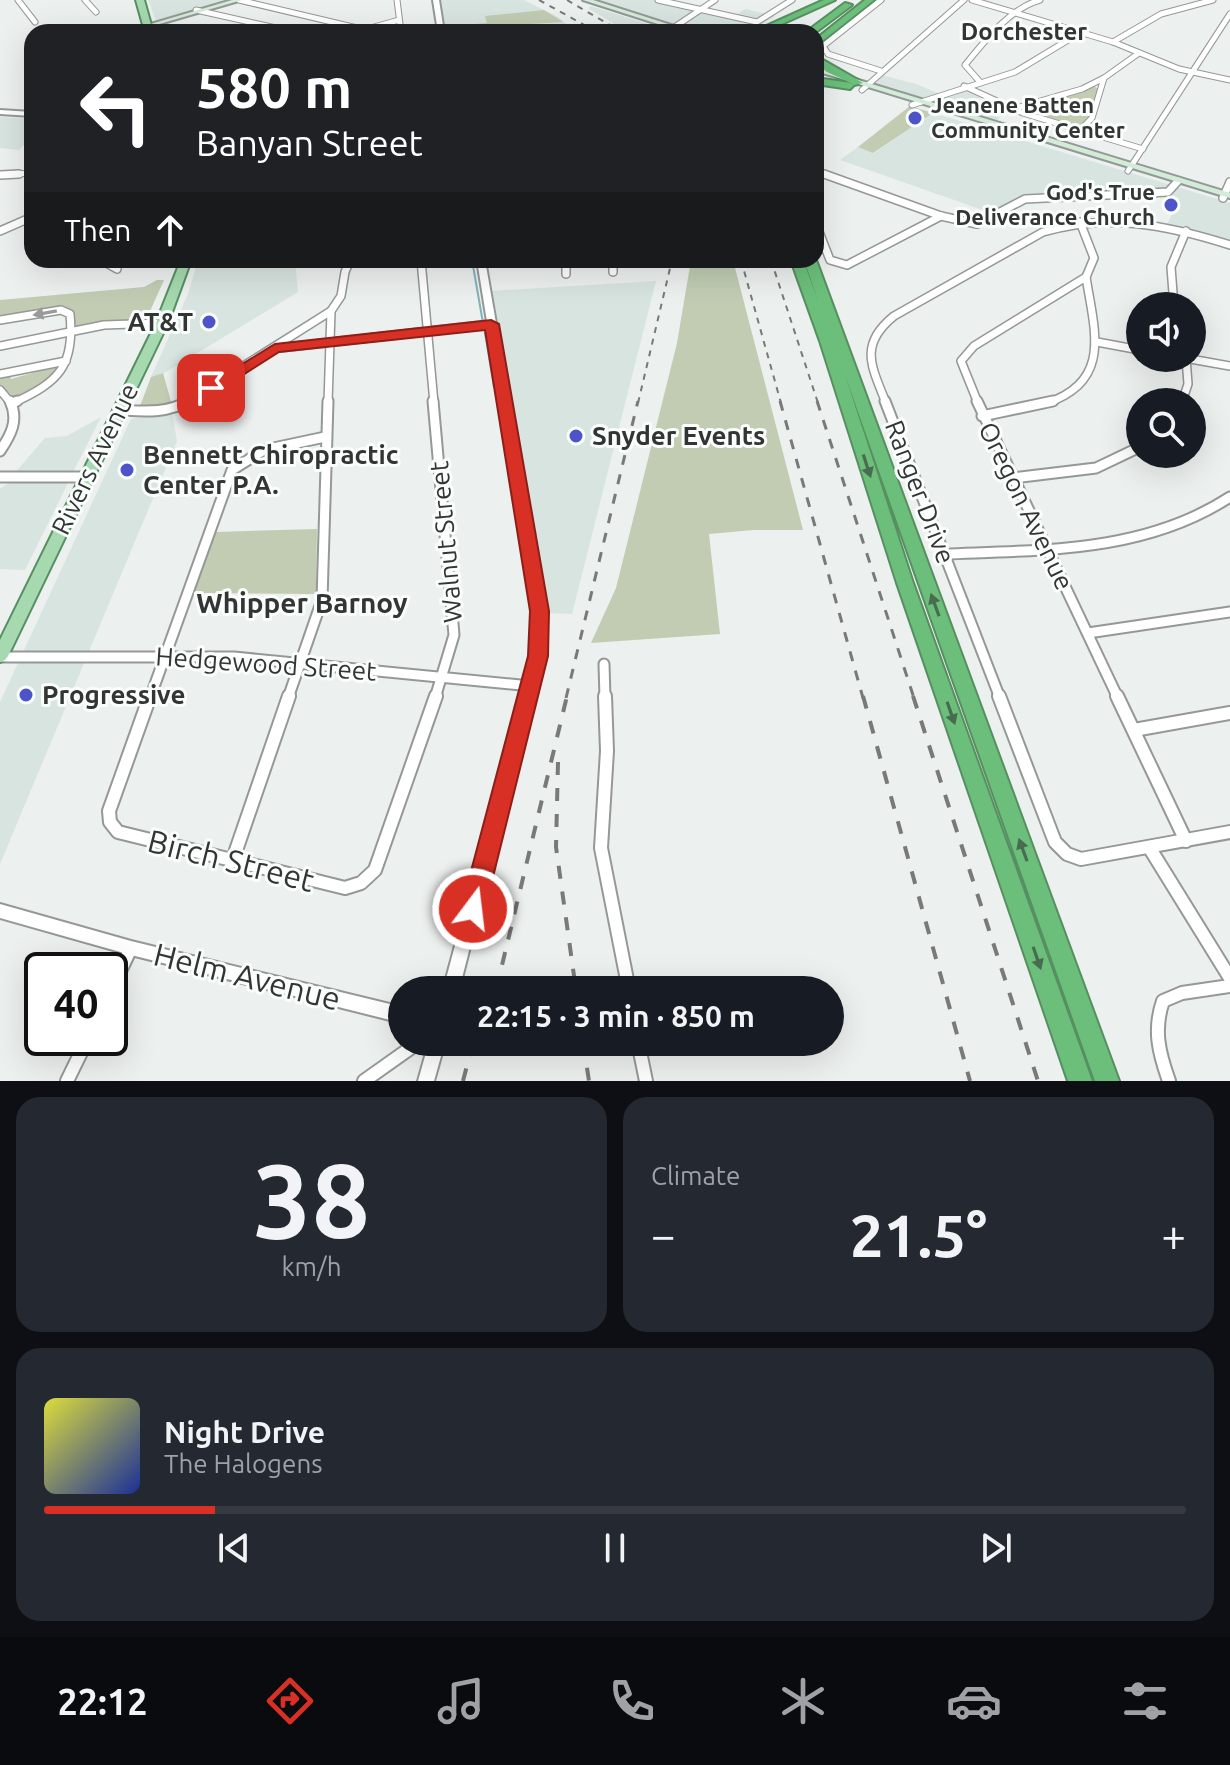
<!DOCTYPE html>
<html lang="en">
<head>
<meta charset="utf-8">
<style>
	body { margin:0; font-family:Ubuntu,sans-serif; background:#242831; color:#f1f3f6; height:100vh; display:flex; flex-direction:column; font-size:30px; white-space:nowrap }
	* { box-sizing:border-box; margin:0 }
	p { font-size:26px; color:#9ea1a6 }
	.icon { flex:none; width:44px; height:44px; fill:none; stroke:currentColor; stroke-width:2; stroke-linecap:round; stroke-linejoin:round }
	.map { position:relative; height:1081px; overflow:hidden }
	.details { display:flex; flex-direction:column; gap:16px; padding:16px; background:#0d0f14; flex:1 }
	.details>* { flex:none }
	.guide { position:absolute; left:24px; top:24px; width:800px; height:244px; border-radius:24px; box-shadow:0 8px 32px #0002; background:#202124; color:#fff; overflow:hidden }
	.controls { position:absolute; left:1126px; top:292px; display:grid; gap:16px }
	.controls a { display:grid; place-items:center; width:80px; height:80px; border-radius:50%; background:#171b24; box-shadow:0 8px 32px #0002; font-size:40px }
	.speed { position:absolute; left:24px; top:952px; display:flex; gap:16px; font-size:40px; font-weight:700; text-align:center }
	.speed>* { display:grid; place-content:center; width:104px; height:104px; border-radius:50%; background:#171b24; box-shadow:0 8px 32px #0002; line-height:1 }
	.speed .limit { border:4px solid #111; border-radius:12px; background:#fff; color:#111 }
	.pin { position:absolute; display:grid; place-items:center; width:68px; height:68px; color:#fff; margin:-34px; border-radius:16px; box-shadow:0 4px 12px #0006 }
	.me { position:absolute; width:88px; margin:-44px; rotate:15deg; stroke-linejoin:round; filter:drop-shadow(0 0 6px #0008) }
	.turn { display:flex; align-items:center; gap:28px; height:168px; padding:0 40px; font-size:36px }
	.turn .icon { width:104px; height:104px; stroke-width:2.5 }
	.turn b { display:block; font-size:56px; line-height:68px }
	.then { display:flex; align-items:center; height:76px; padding:0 40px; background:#0003; gap:16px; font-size:30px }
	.big { font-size:60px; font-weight:700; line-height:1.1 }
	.details .widget { flex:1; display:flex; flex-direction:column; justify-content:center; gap:12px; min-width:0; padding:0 28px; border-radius:24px; background:#242831 }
	.details .dial { align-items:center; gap:0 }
	.dial b { font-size:104px; line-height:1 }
	.song { display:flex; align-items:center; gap:24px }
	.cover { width:96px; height:96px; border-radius:12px; background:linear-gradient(135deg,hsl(60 70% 55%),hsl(230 70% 35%)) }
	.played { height:8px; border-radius:4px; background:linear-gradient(90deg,#d93025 15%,#363941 15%) }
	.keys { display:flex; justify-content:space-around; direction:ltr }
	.heat { display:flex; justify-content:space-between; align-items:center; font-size:44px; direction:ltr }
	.details .tiles { flex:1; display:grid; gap:16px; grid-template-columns:1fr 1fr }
	.widget:last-child { grid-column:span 2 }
	.trip { position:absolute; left:388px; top:976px; width:456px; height:80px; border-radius:40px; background:#171b24; box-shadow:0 8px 32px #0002; font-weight:700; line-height:80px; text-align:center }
	.menu { display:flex; height:128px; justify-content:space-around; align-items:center; background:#090b0e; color:#9ea1a6 }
	.menu .icon { width:56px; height:56px }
	.menu .on { color:#d93025 }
	.menu b { font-size:36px; color:#f1f3f6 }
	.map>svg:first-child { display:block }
	.built { fill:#d8e4df }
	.green { fill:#c1ccb3 }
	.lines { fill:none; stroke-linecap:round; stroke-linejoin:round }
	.stream { stroke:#82b3bd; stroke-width:2 }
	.minor-far3-casing { stroke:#949896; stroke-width:7 }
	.minor-far2-casing { stroke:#949896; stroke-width:10 }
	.minor-far1-casing { stroke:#949896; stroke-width:13 }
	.minor-casing { stroke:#949896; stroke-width:16 }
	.tertiary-casing { stroke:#949896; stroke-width:4 }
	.secondary-casing { stroke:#949896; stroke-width:4 }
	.primary-casing { stroke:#578f62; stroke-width:4 }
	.motorway-casing { stroke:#578f62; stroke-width:4 }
	.minor-far3 { stroke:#fff; stroke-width:5 }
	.minor-far2 { stroke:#fff; stroke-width:7 }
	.minor-far1 { stroke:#fff; stroke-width:9 }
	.minor { stroke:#fff; stroke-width:12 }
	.tertiary { fill:#fff; fill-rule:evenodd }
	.secondary { fill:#d3ecd7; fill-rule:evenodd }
	.primary { fill:#a6d9af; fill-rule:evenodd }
	.motorway { fill:#6bbf7a; fill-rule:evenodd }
	.rail-far2 { stroke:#787a79; stroke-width:2; stroke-dasharray:6 6; stroke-linecap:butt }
	.rail-far1 { stroke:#787a79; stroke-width:3; stroke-dasharray:10 10; stroke-linecap:butt }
	.rail { stroke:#787a79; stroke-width:4; stroke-dasharray:13 13; stroke-linecap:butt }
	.oneway { fill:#999a9a }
	.oneway2 { fill:#496c50 }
	.route { fill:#d93025; stroke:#8d1f18; stroke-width:2 }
	.poi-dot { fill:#4d54ca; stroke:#f9fdfc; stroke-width:3 }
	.labels { text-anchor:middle; stroke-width:6; stroke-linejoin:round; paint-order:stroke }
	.far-poi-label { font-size:22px; font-weight:bold; fill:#333534; stroke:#f9fdfc; text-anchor:start }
	.far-neighbourhood-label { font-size:24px; font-weight:bold; fill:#333534; stroke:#f9fdfc }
	.poi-label { font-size:26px; font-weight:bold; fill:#333534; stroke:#f9fdfc; text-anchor:start }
	.street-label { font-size:26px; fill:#333534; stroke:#f9fdfc }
	.neighbourhood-label { font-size:28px; font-weight:bold; fill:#333534; stroke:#f9fdfc }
	.near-street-label { font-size:32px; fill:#333534; stroke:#f9fdfc }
</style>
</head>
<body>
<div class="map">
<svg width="1230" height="1081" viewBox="0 0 1230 1081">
	<rect width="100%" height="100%" fill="#ecf0ee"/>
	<g class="built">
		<path d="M148,0h78l1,1 -71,19z"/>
		<path d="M440,0h84l34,17 18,15h-130z"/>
		<path d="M592,0h66l74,18 13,-9 30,7 -25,16h-54z"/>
		<path d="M591,6l82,26h-46l-39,-24z"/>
		<path d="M878,74l38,10 24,10 19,-6 22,9 -14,6 33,15 -7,5 -115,-37 -7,-4z"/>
		<path d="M933,113l297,90v42l-63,-20 12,-26 -11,-7 -143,7 -28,16 -157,-55 18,-13 16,6z"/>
		<path d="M0,117l32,2v18l-13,13 -19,-2z"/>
		<path d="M198,260h97l3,32 -137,83 -10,2 37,-83z"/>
		<path d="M656,281l-84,333 -28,-1 -54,-322z"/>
		<path d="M172,412l5,29 -177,423v-162l131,-283z"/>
		<path d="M101,417l-29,57h-58l31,-36 22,-2z"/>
		<path d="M9,483h59l-43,87 -25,-1v-80z"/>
	</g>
	<g class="green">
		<path d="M544,10l19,12 -87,5 -1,-3 12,-1 -2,-7z"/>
		<path d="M1093,86l6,3 -9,29 -10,9 -58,-17z"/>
		<path d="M910,106l23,7 -60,40 -15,-6z"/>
		<path d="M691,260h42l70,270h-50l-44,4 11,100 -129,9 25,-55 61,-245z"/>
		<path d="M157,280h7l-18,40 -72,8 -3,-16 -71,6v-18l144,-13z"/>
		<path d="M57,366l-1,6 -17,14 -22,12 -17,-11v-11l11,-1v4z"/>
		<path d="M163,373l9,32 -32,1 11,-29z"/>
		<path d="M317,529l-1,65 -122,-1 21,-61z"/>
	</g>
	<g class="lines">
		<g class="stream">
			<path d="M472,260l11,63"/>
			<path d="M485,333l9,54"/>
		</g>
		<g class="minor-far3-casing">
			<g id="minor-far3">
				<path d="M18,0l17,22"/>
				<path d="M85,0l11,12"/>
				<path d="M239,0l135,32"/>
				<path d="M397,0l4,32"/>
				<path d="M658,0l99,22 35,-22"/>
				<path d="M881,0l-58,46 5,8 53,17"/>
				<path d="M972,0l141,42 66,27 51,11"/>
				<path d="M196,10l98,22"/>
				<path d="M367,29l32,-9"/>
				<path d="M670,30l45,-30"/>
				<path d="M1113,42l48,-28 52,-14"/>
				<path d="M980,82l-15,-17c19,-23 45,-57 75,-65"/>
				<path d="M964,86l59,27 120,36"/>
				<path d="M862,90l102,-90"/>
				<path d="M912,105l103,-33 68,-41"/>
				<path d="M1013,109l69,-20 22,-11"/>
				<path d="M1080,130l12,-12 12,-40 35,-25"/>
				<path d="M816,171l13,5"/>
				<path d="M1128,171l102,-157"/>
				<path d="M0,175l32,-2"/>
			</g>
		</g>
		<g class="minor-far2-casing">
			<g id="minor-far2">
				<path d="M824,174l117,42 36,8 48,-25 143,-7 10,-11"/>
				<path d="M0,175l19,-1"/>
				<path d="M1223,198l7,-16"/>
				<path d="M816,224l14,36 17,5 94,-49"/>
				<path d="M0,231l32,-14"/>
				<path d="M101,260l16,9"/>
				<path d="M421,260l13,143"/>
				<path d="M566,260v14"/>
				<path d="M613,260v12"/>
				<path d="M1174,306l-3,-39 15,-36"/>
				<path d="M0,320l61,-10 9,4c5,52 -11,68 -57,89"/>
				<path d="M1097,342l43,8"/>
				<path d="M0,346l104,-21 58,-2"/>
				<path d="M280,348l211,-24"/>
				<path d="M1185,358l45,8"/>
				<path d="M0,374l66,-13"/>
				<path d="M0,390l11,13"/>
				<path d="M1182,402l6,-18 -2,-26"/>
				<path d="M185,403l146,-92"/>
				<path d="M328,403l3,-92 10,-15 4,-24 5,-12"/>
				<path d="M886,403c-14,-36 -28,-58 8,-87l149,-84c65,-19 124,-7 187,13"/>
				<path d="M978,403l-17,-42 13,-15 112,-69 8,-19 -14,-36"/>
				<path d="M1047,403c66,-22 47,-74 39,-126"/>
			</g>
		</g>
		<g class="minor-far1-casing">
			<g id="minor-far1">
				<path d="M433,401l21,234 -19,63"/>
				<path d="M885,401l115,297"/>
				<path d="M977,401l141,297"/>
				<path d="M13,403l4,-2"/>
				<path d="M118,410c24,1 49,4 70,-9"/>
				<path d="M982,416l71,-15"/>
				<path d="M0,451c11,-16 19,-31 10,-50"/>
				<path d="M0,477h86"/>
				<path d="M1013,478l83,-10 44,-21"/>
				<path d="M944,554c99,-4 200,-1 286,-57"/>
				<path d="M1088,633l142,-21"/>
				<path d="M0,657h234l297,29"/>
				<path d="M604,664l1,34"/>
				<path d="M150,698l82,-228 32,-20 61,-13"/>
				<path d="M288,698l34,-98 6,-199"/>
			</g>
		</g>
		<g class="minor-casing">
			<g id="minor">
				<path d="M150,696l-41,115 1,11 8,10 227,56 16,-5 14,-13 61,-174"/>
				<path d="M605,696l2,55 -6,97 28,142"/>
				<path d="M999,696l56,146 12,12 14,5 149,-27"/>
				<path d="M1117,696l69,145"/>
				<path d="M1134,730l96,-17"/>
				<path d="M1149,847l81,131"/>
				<path d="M232,862l57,-166"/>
				<path d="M110,992l21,-44"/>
				<path d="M638,1042l8,39"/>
				<path d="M67,1081l21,-43"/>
				<path d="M364,1081l55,-39"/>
				<path d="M1169,1081c-10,-28 -16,-51 -6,-80l19,-8 48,-7"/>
			</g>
		</g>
		<g class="tertiary-casing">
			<g id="tertiary">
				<path d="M433,0h6l5,32h-6z"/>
				<path d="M0,110l32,2v4l-32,-2z"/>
				<path d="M477,260h8l61,351 -2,45 -85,334h-16l82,-304 7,-30 2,-45z"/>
				<path d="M0,904l131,37 271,66v16l-271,-68 -131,-37z"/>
				<path d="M429,1042h16l-11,39h-16z"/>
			</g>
		</g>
		<g class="secondary-casing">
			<g id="secondary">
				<path d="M232,0h10l-93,27 -5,-1z"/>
				<path d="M583,0h10l100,32h-10z"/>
				<path d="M816,67l414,126v5l-414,-127z"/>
			</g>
		</g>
		<g class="primary-casing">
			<g id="primary">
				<path d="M136,0h8l9,32h-8z"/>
				<path d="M181,260h10l-23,63 -160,333 -3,4 -5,2v-22l156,-317z"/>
			</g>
		</g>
		<g class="motorway-casing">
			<g id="motorway">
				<path d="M824,0h11l-71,32h-11z"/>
				<path d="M865,0h9l-58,46v-7z"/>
				<path d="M845,3l7,2 -36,27h-10z"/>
				<path d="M816,56l47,27 -9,2 -4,4 -34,-5v-6l35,5 -24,-11 -11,-9z"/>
				<path d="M791,260h12l16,43 -15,-43h12l303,821h-24l-250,-706 68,208 179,498h-24l-171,-498 -77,-242z"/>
			</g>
		</g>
		<use href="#minor-far3" class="minor-far3"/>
		<use href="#minor-far2" class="minor-far2"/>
		<use href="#minor-far1" class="minor-far1"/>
		<use href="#minor" class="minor"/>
		<use href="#tertiary" class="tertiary"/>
		<use href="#secondary" class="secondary"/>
		<use href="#primary" class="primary"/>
		<use href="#motorway" class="motorway"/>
		<g class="rail-far2">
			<path d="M539,0l58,32"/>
			<path d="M567,0l55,32"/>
			<path d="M741,260l40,143"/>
			<path d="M771,260l47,143"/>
			<path d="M638,403l34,-143"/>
		</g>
		<g class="rail-far1">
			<path d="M780,401l83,297"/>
			<path d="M817,401l97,297"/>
			<path d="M566,698l72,-297"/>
		</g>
		<g class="rail">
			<path d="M863,696l107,385"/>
			<path d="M913,696l125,385"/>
			<path d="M558,762l-2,85 20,143"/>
			<path d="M496,990l71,-294"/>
			<path d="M583,1042l6,39"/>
			<path d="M463,1081l10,-39"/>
		</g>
	</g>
	<defs><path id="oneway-solid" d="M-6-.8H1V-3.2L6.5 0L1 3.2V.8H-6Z" transform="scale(2)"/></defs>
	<use class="oneway" href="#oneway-solid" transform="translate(45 313) rotate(170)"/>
	<g class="oneway2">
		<use href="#oneway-solid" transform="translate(867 466) rotate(72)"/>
		<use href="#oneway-solid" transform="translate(935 605) rotate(-110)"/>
		<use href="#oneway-solid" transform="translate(951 713) rotate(71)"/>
		<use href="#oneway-solid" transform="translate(1023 850) rotate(-110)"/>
		<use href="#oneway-solid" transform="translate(1037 958) rotate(71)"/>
	</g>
	<path class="route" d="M491,320l8,4 50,287 -1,45 -63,253 -3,8 -9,4 -9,-4 -3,-8 67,-253 2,-45 -45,-281 -206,22 -63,40h-11l-2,-4 72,-44z"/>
	<g class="poi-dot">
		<circle cx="915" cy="118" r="8"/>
		<circle cx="1171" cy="205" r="8"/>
		<circle cx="209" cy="322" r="8"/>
		<circle cx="576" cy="436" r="8"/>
		<circle cx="127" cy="470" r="8"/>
		<circle cx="26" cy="695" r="8"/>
	</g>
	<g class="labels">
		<g class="far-poi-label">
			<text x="931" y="113">Jeanene Batten<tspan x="931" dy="25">Community Center</tspan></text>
			<text x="1155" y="200" text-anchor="end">God's True<tspan x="1155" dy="25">Deliverance Church</tspan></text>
		</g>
		<g class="far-neighbourhood-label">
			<text x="1024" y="40">Dorchester</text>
		</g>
		<g class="poi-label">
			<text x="193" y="331" text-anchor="end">AT&amp;T</text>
			<text x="592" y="445">Snyder Events</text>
			<text x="143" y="464">Bennett Chiropractic<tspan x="143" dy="30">Center P.A.</tspan></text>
			<text x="42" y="704">Progressive</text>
		</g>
		<g class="street-label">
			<text transform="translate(95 459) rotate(-64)" y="9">Rivers Avenue</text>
			<text transform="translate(920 492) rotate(69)" y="9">Ranger Drive</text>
			<text transform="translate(1026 506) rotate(64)" y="9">Oregon Avenue</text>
			<text transform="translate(446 542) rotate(-95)" y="9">Walnut Street</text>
			<text transform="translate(266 664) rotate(4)" y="9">Hedgewood Street</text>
		</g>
		<g class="neighbourhood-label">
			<text x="302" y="613">Whipper Barnoy</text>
		</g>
		<g class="near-street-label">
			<text transform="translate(231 861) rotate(14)" y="11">Birch Street</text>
			<text transform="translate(247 977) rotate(14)" y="11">Helm Avenue</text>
		</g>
	</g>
</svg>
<div class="controls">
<a><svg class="icon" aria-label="sound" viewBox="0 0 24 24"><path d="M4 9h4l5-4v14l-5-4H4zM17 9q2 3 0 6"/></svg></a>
<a><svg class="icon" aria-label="search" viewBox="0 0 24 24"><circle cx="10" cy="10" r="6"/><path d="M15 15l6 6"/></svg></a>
</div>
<div class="speed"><div class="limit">40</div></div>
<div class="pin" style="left:211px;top:388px;background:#d93025"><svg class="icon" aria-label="arrive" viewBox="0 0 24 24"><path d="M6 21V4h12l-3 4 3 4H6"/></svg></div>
<svg class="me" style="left:473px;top:909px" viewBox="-20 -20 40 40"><circle r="17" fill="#d93025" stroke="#fff" stroke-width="3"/><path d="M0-11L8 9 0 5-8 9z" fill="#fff"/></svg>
<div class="trip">22:15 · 3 min · 850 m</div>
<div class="guide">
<div class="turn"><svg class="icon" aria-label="left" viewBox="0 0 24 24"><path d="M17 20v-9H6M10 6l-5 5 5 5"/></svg><div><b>580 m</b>Banyan Street</div></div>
<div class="then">Then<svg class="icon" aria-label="ahead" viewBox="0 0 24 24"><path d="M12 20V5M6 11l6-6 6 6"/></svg></div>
</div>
</div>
<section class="details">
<div class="tiles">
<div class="widget dial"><b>38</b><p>km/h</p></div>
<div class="widget"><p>Climate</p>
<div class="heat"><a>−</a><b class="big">21.5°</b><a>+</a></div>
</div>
<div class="widget">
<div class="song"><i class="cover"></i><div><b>Night Drive</b><p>The Halogens</p></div></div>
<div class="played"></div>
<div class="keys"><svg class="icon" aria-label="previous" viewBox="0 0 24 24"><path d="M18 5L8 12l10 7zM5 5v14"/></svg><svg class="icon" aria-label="pause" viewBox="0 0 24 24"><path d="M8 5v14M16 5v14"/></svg><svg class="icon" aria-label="next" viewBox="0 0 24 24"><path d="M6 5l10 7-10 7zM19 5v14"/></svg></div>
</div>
</div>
</section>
<nav class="menu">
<b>22:12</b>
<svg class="icon on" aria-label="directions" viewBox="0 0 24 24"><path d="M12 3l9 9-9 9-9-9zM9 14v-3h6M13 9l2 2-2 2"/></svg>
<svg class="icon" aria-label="music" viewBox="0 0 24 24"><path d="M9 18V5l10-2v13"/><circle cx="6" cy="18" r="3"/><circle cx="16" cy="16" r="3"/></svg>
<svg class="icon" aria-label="phone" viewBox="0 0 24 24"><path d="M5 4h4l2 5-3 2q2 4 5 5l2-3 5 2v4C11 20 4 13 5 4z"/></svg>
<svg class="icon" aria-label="climate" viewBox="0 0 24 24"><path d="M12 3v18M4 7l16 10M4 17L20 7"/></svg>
<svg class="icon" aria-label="car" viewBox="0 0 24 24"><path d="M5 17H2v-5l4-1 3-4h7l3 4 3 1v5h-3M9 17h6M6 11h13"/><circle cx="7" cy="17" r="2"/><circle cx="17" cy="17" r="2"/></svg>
<svg class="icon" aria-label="filters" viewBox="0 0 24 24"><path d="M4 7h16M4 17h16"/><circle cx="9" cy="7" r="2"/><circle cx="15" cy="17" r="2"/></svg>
</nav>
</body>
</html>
